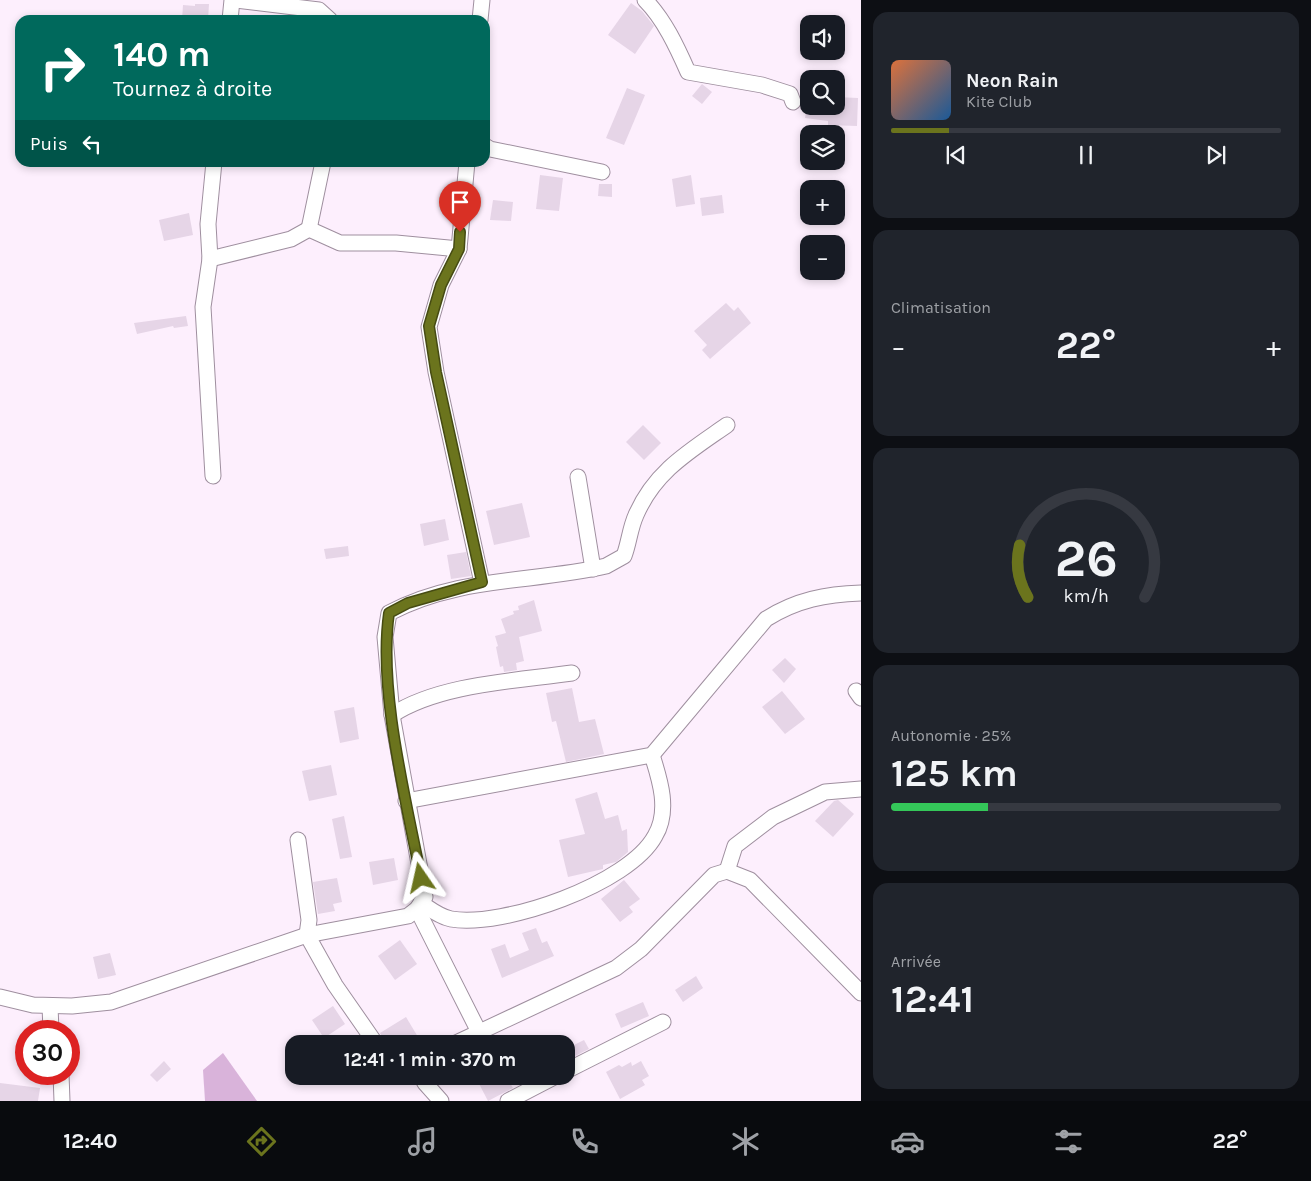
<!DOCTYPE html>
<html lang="fr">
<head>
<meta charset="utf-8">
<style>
	body { margin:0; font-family:Karla,sans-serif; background:#20242c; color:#f1f3f6; height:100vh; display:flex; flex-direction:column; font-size:19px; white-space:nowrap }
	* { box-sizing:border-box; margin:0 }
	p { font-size:16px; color:#9ea1a6 }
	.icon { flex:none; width:28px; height:28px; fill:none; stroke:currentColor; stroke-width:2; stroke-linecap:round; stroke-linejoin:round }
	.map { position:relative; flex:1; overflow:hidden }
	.side { display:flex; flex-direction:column; gap:12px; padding:12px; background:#0d0f14; width:450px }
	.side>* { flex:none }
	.guide { position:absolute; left:15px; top:15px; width:475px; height:152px; border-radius:15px; box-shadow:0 2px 8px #0003; background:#00695c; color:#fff; overflow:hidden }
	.fabs { position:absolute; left:800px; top:15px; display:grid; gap:10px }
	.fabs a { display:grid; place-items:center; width:45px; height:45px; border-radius:10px; background:#171b24; box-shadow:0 2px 8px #0003; font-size:25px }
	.speed { position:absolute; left:15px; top:1020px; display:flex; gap:10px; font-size:25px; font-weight:700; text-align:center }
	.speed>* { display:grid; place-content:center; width:65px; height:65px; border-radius:50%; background:#171b24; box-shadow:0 2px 8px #0003; line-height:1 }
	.speed .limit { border:8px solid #d22; background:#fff; color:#111 }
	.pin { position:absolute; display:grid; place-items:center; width:42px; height:42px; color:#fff; margin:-51px -21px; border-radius:50% 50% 50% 0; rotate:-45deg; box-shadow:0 0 5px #0007 }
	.pin .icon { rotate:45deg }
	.me { position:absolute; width:55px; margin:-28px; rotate:349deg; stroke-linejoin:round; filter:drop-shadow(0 0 4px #0008) }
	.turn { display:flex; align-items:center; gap:18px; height:105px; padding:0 15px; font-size:22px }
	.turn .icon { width:65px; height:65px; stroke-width:2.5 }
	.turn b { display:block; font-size:35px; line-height:42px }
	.then { display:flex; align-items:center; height:48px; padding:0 15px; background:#0003; gap:10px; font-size:19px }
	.big { font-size:38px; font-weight:700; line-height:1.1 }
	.side .tile { flex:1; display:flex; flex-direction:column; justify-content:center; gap:8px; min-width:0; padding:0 18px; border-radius:15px; background:#20242c }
	.side .dial { align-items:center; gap:0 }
	.dial svg { height:130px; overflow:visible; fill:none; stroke:#363941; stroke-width:7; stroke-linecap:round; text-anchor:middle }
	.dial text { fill:#f1f3f6; stroke:none }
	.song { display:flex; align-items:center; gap:15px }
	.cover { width:60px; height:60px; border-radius:8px; background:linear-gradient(135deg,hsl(20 70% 55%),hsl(210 70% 35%)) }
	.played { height:5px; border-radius:2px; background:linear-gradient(90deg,#6b741d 15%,#363941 15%) }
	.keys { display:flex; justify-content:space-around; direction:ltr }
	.heat { display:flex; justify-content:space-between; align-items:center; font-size:28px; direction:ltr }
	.charge { height:8px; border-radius:4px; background:linear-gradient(90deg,#34c759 25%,#363941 0) }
	.trip { position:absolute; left:285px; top:1035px; width:290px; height:50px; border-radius:15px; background:#171b24; box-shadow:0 2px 8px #0003; font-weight:700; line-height:50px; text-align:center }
	.tabs { display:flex; height:80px; justify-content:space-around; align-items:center; background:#090b0e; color:#9ea1a6 }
	.tabs .icon { width:35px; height:35px }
	.tabs .current { color:#6b741d }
	.tabs b { font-size:22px; color:#f1f3f6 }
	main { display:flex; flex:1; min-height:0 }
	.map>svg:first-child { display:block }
	.green { fill:#d9b3da }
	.building { fill:#e6d5e7 }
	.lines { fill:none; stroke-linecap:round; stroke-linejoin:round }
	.street-casing { stroke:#9f8f9f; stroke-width:17 }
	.street { stroke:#fff; stroke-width:15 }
	.route-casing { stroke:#464b13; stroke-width:12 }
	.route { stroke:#6b741d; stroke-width:9 }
</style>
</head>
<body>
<main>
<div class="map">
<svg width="861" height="1101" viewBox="0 0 861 1101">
	<rect width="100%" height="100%" fill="#fdeffd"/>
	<path class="green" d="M223,1053l34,48h-52l-2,-31z"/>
	<g class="building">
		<path d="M631,3l11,8 12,15 -19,28 -27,-19z"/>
		<path d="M195,4h14l-1,16h-26l1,-15 12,1z"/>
		<path d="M702,84l10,8 -10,12 -10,-8z"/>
		<path d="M627,88l18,7 -21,50 -18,-7z"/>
		<path d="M836,97l22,1 -1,28 -29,-1v-4l-23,-3 2,-12h29z"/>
		<path d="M540,175l23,3 -4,33 -23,-2z"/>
		<path d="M691,175l4,29 -19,3 -4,-28z"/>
		<path d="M599,184h13v13l-14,-1z"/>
		<path d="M722,195l2,18 -22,3 -2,-18z"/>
		<path d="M493,200l20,2 -2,19 -21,-1z"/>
		<path d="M189,213l4,22 -29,6 -5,-21z"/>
		<path d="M726,303l8,8 4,-4 13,16 -41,36 -8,-9 5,-5 -13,-14z"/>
		<path d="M186,316l2,10 -14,2 -1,-2 -36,8 -3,-11z"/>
		<path d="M643,425l18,18 -17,17 -18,-18z"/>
		<path d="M522,503l8,34 -36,8 -8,-34z"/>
		<path d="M445,519l4,21 -25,6 -4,-22z"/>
		<path d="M348,546l1,10 -23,3 -2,-10z"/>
		<path d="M466,552l5,24 -20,3 -4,-24z"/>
		<path d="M534,600l8,31 -23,6 5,24 -8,2 1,7 -13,2 -1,-6 -3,1 -4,-20 2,-1 -3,-10 11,-3 -5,-14 13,-5 -1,-3 6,-1 -1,-4z"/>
		<path d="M785,658l11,11 -12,14 -12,-13z"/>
		<path d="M572,688l7,34 16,-3 9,35 -38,8 -10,-41 -4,1 -6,-29z"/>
		<path d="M782,691l23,28 -20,15 -23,-27z"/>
		<path d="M354,707l5,32 -19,4 -6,-32z"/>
		<path d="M331,765l6,30 -28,6 -7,-30z"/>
		<path d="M597,792l8,27 13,-4 4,16 5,-2 1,23 -12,10 -13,3v4l-35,8 -9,-37 26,-6 -10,-35z"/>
		<path d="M838,800l16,14 -21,23 -18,-16 19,-20z"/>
		<path d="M344,816l8,41 -12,2 -8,-40z"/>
		<path d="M394,858l4,22 -25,5 -4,-23z"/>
		<path d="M337,878l5,24 -9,2 2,7 -17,3 -5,-32z"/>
		<path d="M624,880l16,19 -11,8 4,5 -13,10 -19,-23z"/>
		<path d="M536,928l6,15 5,-2 7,15 -52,22 -11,-29 14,-5 5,14 19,-8 -7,-17z"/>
		<path d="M400,940l17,24 -22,16 -17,-24z"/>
		<path d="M110,953l6,22 -18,4 -5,-22z"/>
		<path d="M696,976l7,12 -20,14 -8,-12z"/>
		<path d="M643,1002l6,14 -28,12 -6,-14z"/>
		<path d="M333,1006l12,18 -21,14 -12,-18z"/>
		<path d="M406,1017l12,20 -10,7h-21l-7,-11z"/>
		<path d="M584,1040l5,9 -16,8 -5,-9z"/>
		<path d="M164,1061l7,8 -14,13 -7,-7z"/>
		<path d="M641,1061l8,15 -7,4 3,5 -25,14 -14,-27 13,-7 3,2 9,-5 1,4z"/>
		<path d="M475,1076h31l7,12 -25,13z"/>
		<path d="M0,1083l40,5 -2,13h-38z"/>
	</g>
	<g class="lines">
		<g class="street-casing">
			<g id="street">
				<path d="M236,0l83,10 11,10"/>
				<path d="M645,0c19,19 32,47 43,72l74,13 28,9 3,8"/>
				<path d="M230,20l2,-20"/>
				<path d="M480,20l2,-20"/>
				<path d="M485,146l5,3 112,23"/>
				<path d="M467,162l-8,87 -18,36 -12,42 7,45 46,211"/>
				<path d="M309,229l14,-67"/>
				<path d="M210,259l81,-20 18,-10 31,14h56l63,6"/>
				<path d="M213,476l-10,-169 7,-48 -2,-35 6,-62"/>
				<path d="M578,477l15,92"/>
				<path d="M856,691l5,7"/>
				<path d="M392,715c47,-31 124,-34 180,-42"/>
				<path d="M406,801l246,-46 114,-136c30,-19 60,-25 95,-26"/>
				<path d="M298,840l11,80 -2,15 28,50 41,59"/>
				<path d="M727,871l8,-25 38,-29 52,-25 36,-3"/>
				<path d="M421,903c9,6 19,14 30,16 52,9 178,-35 204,-83 15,-25 5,-56 -3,-81"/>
				<path d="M417,909l62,123"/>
				<path d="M0,997l33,8 39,1 39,-4 196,-67 101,-19 9,-7 8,-12 -33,-182 -7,-78 4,-24c70,-37 144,-30 217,-47l18,-10c5,-13 6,-28 12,-41 19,-44 54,-64 91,-90"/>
				<path d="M50,1006l1,25"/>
				<path d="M454,1044l162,-76 25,-19 73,-74 13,-4 23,9 111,113"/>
				<path d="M566,1071l97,-49"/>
				<path d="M61,1074l1,27"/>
				<path d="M421,1076l4,7 16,18"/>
				<path d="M508,1101l48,-25"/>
			</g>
		</g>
		<use href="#street" class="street"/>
	</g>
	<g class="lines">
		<g class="route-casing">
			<path id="route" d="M421,878c-15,-79 -43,-187 -32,-265l19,-10 74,-21 -46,-210 -7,-46 12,-41 18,-36 1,-17"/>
		</g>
		<use href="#route" class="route"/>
	</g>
</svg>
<div class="fabs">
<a><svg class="icon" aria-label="sound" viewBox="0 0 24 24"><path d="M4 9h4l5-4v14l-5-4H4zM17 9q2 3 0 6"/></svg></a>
<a><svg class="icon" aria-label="search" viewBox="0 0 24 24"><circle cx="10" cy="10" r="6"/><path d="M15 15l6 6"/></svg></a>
<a><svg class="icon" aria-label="layers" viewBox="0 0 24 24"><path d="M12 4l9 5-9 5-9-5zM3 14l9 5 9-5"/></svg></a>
<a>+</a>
<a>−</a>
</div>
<div class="speed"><div class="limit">30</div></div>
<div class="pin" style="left:460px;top:232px;background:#d93025"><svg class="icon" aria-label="arrive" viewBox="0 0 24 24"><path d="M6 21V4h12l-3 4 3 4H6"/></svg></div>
<svg class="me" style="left:421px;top:878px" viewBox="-20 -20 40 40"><path d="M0-17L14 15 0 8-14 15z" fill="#6b741d" stroke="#fff" stroke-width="4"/></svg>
<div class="trip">12:41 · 1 min · 370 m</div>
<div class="guide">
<div class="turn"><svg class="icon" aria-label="right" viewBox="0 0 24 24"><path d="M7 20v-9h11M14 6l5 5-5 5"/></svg><div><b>140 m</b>Tournez à droite</div></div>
<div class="then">Puis<svg class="icon" aria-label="left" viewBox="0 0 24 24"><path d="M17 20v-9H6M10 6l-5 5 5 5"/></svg></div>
</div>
</div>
<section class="side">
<div class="tile">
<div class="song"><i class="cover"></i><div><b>Neon Rain</b><p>Kite Club</p></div></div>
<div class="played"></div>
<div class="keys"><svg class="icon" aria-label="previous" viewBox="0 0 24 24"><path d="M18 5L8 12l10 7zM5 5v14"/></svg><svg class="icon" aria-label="pause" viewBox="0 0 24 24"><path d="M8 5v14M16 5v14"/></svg><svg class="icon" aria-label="next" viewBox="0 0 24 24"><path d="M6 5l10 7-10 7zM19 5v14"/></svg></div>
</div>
<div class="tile"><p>Climatisation</p>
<div class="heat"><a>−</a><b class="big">22°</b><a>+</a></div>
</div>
<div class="tile dial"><svg viewBox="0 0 100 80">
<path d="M14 69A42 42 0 1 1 86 69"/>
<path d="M14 69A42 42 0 0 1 9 37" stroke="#6b741d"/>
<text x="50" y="56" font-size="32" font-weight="700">26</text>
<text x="50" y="72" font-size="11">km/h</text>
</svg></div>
<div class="tile"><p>Autonomie · 25%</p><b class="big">125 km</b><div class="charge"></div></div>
<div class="tile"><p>Arrivée</p><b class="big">12:41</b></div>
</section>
</main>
<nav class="tabs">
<b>12:40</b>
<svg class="icon current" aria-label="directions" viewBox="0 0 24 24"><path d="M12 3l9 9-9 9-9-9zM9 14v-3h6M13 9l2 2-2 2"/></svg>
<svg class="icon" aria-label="music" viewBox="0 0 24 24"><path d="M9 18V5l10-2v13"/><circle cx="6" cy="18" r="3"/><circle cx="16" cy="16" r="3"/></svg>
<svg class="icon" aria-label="phone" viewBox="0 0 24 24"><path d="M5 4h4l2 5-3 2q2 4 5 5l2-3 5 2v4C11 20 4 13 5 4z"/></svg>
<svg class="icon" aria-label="climate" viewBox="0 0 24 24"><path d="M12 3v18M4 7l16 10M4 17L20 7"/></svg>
<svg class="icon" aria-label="car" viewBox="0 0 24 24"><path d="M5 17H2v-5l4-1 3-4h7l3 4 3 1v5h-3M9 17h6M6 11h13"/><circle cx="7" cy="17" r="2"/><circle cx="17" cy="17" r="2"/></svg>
<svg class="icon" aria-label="filters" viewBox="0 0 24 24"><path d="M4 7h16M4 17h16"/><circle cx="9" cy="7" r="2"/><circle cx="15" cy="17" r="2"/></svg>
<b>22°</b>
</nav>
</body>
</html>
